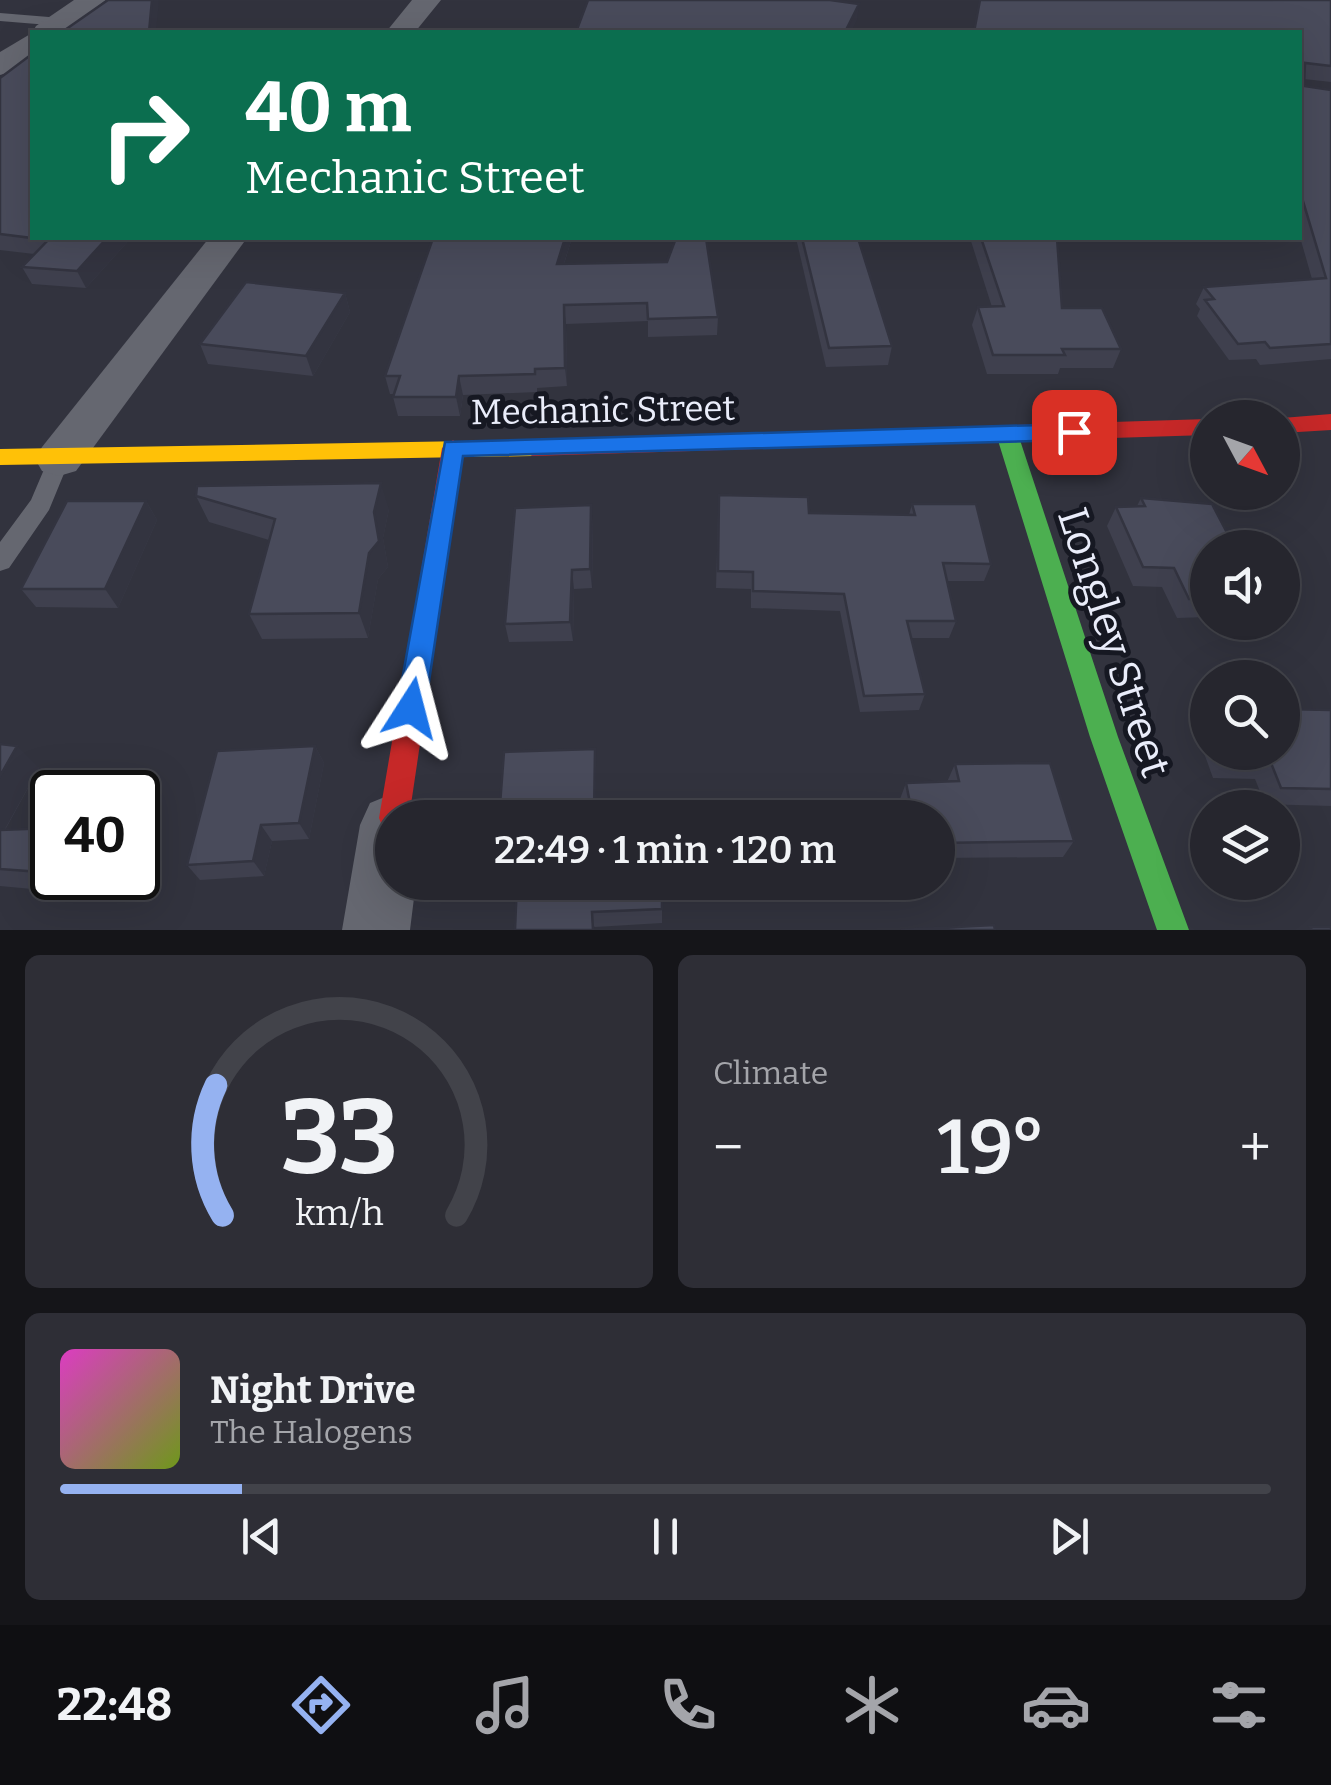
<!DOCTYPE html>
<html lang="en">
<head>
<meta charset="utf-8">
<style>
	body { margin:0; font-family:Bitter,serif; background:#2e2e36; color:#f1f3f6; height:100vh; display:flex; flex-direction:column; font-size:38px; white-space:nowrap }
	* { box-sizing:border-box; margin:0 }
	p { font-size:32px; color:#a4a5aa }
	.icon { flex:none; width:55px; height:55px; fill:none; stroke:currentColor; stroke-width:2; stroke-linecap:round; stroke-linejoin:round }
	.map { position:relative; height:930px; overflow:hidden }
	.panel { display:flex; flex-direction:column; gap:25px; padding:25px; background:#151519; flex:1 }
	.panel>* { flex:none }
	.hud { position:absolute; left:30px; top:30px; width:1272px; height:210px; border-radius:0px; box-shadow:0 10px 40px #0002,0 0 0 2px #42434a; background:#0b6e4f; color:#fff; overflow:hidden }
	.needle { width:65px; rotate:131deg }
	.fabs { position:absolute; left:1190px; top:400px; display:grid; gap:20px }
	.fabs a { display:grid; place-items:center; width:110px; height:110px; border-radius:50%; background:#26262e; box-shadow:0 10px 40px #0002,0 0 0 2px #42434a; font-size:50px }
	.speed { position:absolute; left:30px; top:770px; display:flex; gap:20px; font-size:50px; font-weight:700; text-align:center }
	.speed>* { display:grid; place-content:center; width:130px; height:130px; border-radius:50%; background:#26262e; box-shadow:0 10px 40px #0002,0 0 0 2px #42434a; line-height:1 }
	.speed .limit { border:5px solid #111; border-radius:15px; background:#fff; color:#111 }
	.pin { position:absolute; display:grid; place-items:center; width:85px; height:85px; color:#fff; margin:-42px; border-radius:20px; box-shadow:0 5px 15px #0006 }
	.me { position:absolute; width:110px; margin:-55px; rotate:9deg; stroke-linejoin:round; filter:drop-shadow(0 0 8px #0008) }
	.turn { display:flex; align-items:center; gap:35px; height:210px; padding:0 50px; font-size:45px }
	.turn .icon { width:130px; height:130px; stroke-width:2.5 }
	.turn b { display:block; font-size:70px; line-height:85px }
	.big { font-size:75px; font-weight:600; line-height:1.1 }
	.panel .tile { flex:1; display:flex; flex-direction:column; justify-content:center; gap:15px; min-width:0; padding:0 35px; border-radius:15px; background:#2e2e36 }
	.panel .dial { align-items:center; gap:0 }
	.dial svg { height:260px; overflow:visible; fill:none; stroke:#42434a; stroke-width:7; stroke-linecap:round; text-anchor:middle }
	.dial text { fill:#f1f3f6; stroke:none }
	.song { display:flex; align-items:center; gap:30px }
	.cover { width:120px; height:120px; border-radius:15px; background:linear-gradient(135deg,hsl(310 70% 55%),hsl(80 70% 35%)) }
	.played { height:10px; border-radius:5px; background:linear-gradient(90deg,#95b2f1 15%,#42434a 15%) }
	.keys { display:flex; justify-content:space-around; direction:ltr }
	.heat { display:flex; justify-content:space-between; align-items:center; font-size:55px; direction:ltr }
	.panel .tiles { flex:1; display:grid; gap:25px; grid-template-columns:1fr 1fr }
	.tile:last-child { grid-column:span 2 }
	.trip { position:absolute; left:375px; top:800px; width:580px; height:100px; border-radius:50px; background:#26262e; box-shadow:0 10px 40px #0002,0 0 0 2px #42434a; font-weight:600; line-height:100px; text-align:center }
	.dock { display:flex; height:160px; justify-content:space-around; align-items:center; background:#0f0f12; color:#a4a5aa }
	.dock .icon { width:70px; height:70px }
	.dock .active { color:#95b2f1 }
	.dock b { font-size:45px; color:#f1f3f6 }
	.map>svg:first-child { display:block }
	.lines { fill:none; stroke-linecap:round; stroke-linejoin:round }
	.lane { fill:#656770; fill-rule:evenodd }
	.street { fill:#656770; fill-rule:evenodd }
	.fast { fill:#4caf50; fill-rule:evenodd }
	.slow { fill:#ffc107; fill-rule:evenodd }
	.jam { fill:#c62828; fill-rule:evenodd }
	.wall { fill:#3f404e }
	.shaded-wall { fill:#333440 }
	.building { fill:#494b5b; stroke:#333440; stroke-width:2.5 }
	.route { fill:#1a73e8; stroke:#114b97; stroke-width:2.5 }
	.labels { text-anchor:middle; stroke-width:10; stroke-linejoin:round; paint-order:stroke }
	.street-label { font-size:35px; fill:#eaedfa; stroke:#161822 }
	.near-street-label { font-size:42px; fill:#eaedfa; stroke:#161822 }
</style>
</head>
<body>
<div class="map">
<svg width="1331" height="930" viewBox="0 0 1331 930">
	<rect width="100%" height="100%" fill="#32333e"/>
	<g class="lines">
		<g class="lane">
			<path d="M0,13l61,5 7,4 -7,4 -61,-5z"/>
			<path d="M59,451l11,8 -21,51 -40,58 -9,3v-29l31,-42 20,-47z"/>
		</g>
		<g class="street">
			<path d="M74,0h32l-42,32 -32,1 4,-7z"/>
			<path d="M412,0h29l-26,32h-29z"/>
			<path d="M32,33v23l-21,16 -11,3v-23z"/>
			<path d="M209,238h38l-171,233 -17,5 -17,-5 -7,-12 7,-12z"/>
			<path d="M392,794l22,9 6,15h-28v64h24l-6,48h-68l18,-105 10,-22z"/>
		</g>
		<path class="fast" d="M1007,426l11,8 100,303 71,193h-32l-67,-193 -94,-303z"/>
		<path class="slow" d="M532,440l11,8 -11,8 -532,9v-16z"/>
		<g class="jam">
			<path d="M1331,414v16l-49,3v-15z"/>
			<path d="M1208,419v16l-676,21 -11,-8 11,-8z"/>
			<path d="M453,440l11,8 -55,370h-17v14l-9,-4 -4,-10 63,-370z"/>
		</g>
	</g>
	<g class="wall">
		<path d="M1331,0v82l-27,-3v7l27,4v269l-71,6 -4,-6 -27,1 -32,-44 3,-7 -4,-5 8,-17 108,-8 -12,-42v-205z"/>
		<path d="M0,78l32,160h99l-45,50 -54,-4 -10,-17 12,-13 -34,-4z"/>
		<path d="M433,238h139l-8,26 154,53 -1,18 -69,2v-16l-82,3 1,62 -30,2v4l-74,3 -3,21h-62l-5,-19 1,-3h-4l-5,-18z"/>
		<path d="M796,238h62l34,108 -4,19 -62,2z"/>
		<path d="M970,238h87l5,70 59,41 -8,19h-53l-2,6h-71l-15,-49 6,-18h14z"/>
		<path d="M345,293l5,19 -37,64 -105,-12 -8,-20z"/>
		<path d="M196,496l193,13 -6,29 5,29 -10,12 -10,59 -106,1 -13,-25 20,-74 -60,-18z"/>
		<path d="M1141,498l67,50v69l-31,1 -15,-31 -29,-1 -26,-60 9,-19 21,-1z"/>
		<path d="M146,501l11,19 -39,88 -82,-1 -15,-18z"/>
		<path d="M912,504l79,60 -7,17h-37l9,40 -7,17h-38l14,56 -6,16 -59,2 -20,-101 -89,-3v-19l-35,-1 2,-75 191,2z"/>
		<path d="M593,524l-1,64 -18,1 -1,52 -64,1 -4,-18z"/>
		<path d="M1208,708v44h74l49,-42v96l-66,-2 -10,-25 -42,-1 -19,-53z"/>
		<path d="M0,744l39,24 -34,62 47,-2v50h60l-4,11 -44,3 -64,-6z"/>
		<path d="M315,746l9,17 -15,76 -37,2 -8,35 -64,4 -13,-15z"/>
		<path d="M955,764l119,77 -11,16 -125,1v-40h-35l-3,-19 6,-16 41,-1z"/>
		<path d="M517,882l145,27v14l-67,4z"/>
	</g>
	<g class="shaded-wall">
		<path d="M152,0h7l-3,32h-7z"/>
		<path d="M859,4l-2,16 -6,12h-6z"/>
		<path d="M107,238h24l-45,50 -9,-17z"/>
		<path d="M565,238h7l-14,44 -1,-18z"/>
		<path d="M345,293l5,19 -37,64 -7,-20z"/>
		<path d="M564,305l2,19 1,62 -2,-18z"/>
		<path d="M459,376l4,19 -3,21 -4,-19z"/>
		<path d="M381,483l8,26 -6,29 5,29 -10,12 -10,59 -9,-25 15,-101z"/>
		<path d="M146,501l11,19 -39,88 -13,-19z"/>
		<path d="M591,505l2,19 -1,64 -2,-19z"/>
		<path d="M572,570l2,19 -1,52 -3,-19z"/>
		<path d="M17,746l22,22 -39,70v-62z"/>
		<path d="M315,746l9,17 -15,76 -10,-16z"/>
		<path d="M595,749l1,17v52h-2z"/>
		<path d="M261,825l11,16 -8,35 -11,-15z"/>
		<path d="M95,878h17l-4,11z"/>
	</g>
	<g class="building">
		<path d="M108,0h44l-3,32h-87z"/>
		<path d="M588,0h242l29,4 -14,28h-269z"/>
		<path d="M980,0h351v66l-26,-3 -1,23 27,4v254l-61,4 -5,-6 -27,2 -33,-44 9,-1 -10,-12 122,-9 -26,-87v-159h-326z"/>
		<path d="M32,54v184l-32,-4v-156z"/>
		<path d="M32,238h75l-30,33 -55,-4 27,-28z"/>
		<path d="M433,238h132l-8,26 110,-2 9,-24h30l12,79 -70,2 -1,-16 -83,2 1,63 -30,1v5l-76,2 -3,21h-63l7,-21h-15z"/>
		<path d="M802,238h56l34,108 -63,2z"/>
		<path d="M981,238h76l5,70h40l19,41h-59l3,6h-72l-15,-48 26,-1z"/>
		<path d="M246,282l99,11 -39,63 -106,-12z"/>
		<path d="M381,483l-7,29 5,29 -10,12 -10,60 -110,1 26,-95 -79,-23 1,-10z"/>
		<path d="M719,495l89,2 1,16 106,2 -3,-11h64l15,60 -48,-1 13,58h-49l18,73 -61,2 -20,-102 -91,-3v-19l-35,-1z"/>
		<path d="M1141,498l71,6 23,44h-27v50l-19,1 -15,-31 -31,-1 -27,-60 29,-1z"/>
		<path d="M67,501h79l-41,88h-84z"/>
		<path d="M591,505l-1,64 -18,1 -2,52 -65,2 10,-116z"/>
		<path d="M1282,709l49,1v79l-50,-1 -10,-25 -43,-2 -3,-9h57z"/>
		<path d="M0,744l17,2 -17,30z"/>
		<path d="M315,746l-16,77 -38,2 -8,36 -66,4 30,-114z"/>
		<path d="M595,749l-1,69h-95l5,-66z"/>
		<path d="M1050,763l24,78 -136,2v-25h-25l-7,-35 53,-2 -4,-17z"/>
		<path d="M52,828v44h-11l-41,-3v-39z"/>
		<path d="M517,882h145v27l-70,3 1,18h-78z"/>
		<path d="M994,925l1,5h-94z"/>
		<path d="M1310,927h21v3h-19z"/>
	</g>
	<path class="route" d="M1074,424l11,8 -11,8 -611,16 -38,252 -4,9 -10,3 -10,-3 -4,-9 48,-266z"/>
	<g class="labels">
		<g class="street-label">
			<text transform="translate(603 410) rotate(-1)" y="12">Mechanic Street</text>
		</g>
		<g class="near-street-label">
			<text transform="translate(1115 642) rotate(72)" y="15">Longley Street</text>
		</g>
	</g>
</svg>
<div class="fabs">
<a><svg class="needle" viewBox="-14 -14 28 28"><path d="M0-13l5 13h-10z" fill="#e53935"/><path d="M0 13l5-13h-10z" fill="#a4a5aa"/></svg></a>
<a><svg class="icon" aria-label="sound" viewBox="0 0 24 24"><path d="M4 9h4l5-4v14l-5-4H4zM17 9q2 3 0 6"/></svg></a>
<a><svg class="icon" aria-label="search" viewBox="0 0 24 24"><circle cx="10" cy="10" r="6"/><path d="M15 15l6 6"/></svg></a>
<a><svg class="icon" aria-label="layers" viewBox="0 0 24 24"><path d="M12 4l9 5-9 5-9-5zM3 14l9 5 9-5"/></svg></a>
</div>
<div class="speed"><div class="limit">40</div></div>
<div class="pin" style="left:1074px;top:432px;background:#d93025"><svg class="icon" aria-label="arrive" viewBox="0 0 24 24"><path d="M6 21V4h12l-3 4 3 4H6"/></svg></div>
<svg class="me" style="left:411px;top:708px" viewBox="-20 -20 40 40"><path d="M0-17L14 15 0 8-14 15z" fill="#1a73e8" stroke="#fff" stroke-width="4"/></svg>
<div class="trip">22:49 · 1 min · 120 m</div>
<div class="hud">
<div class="turn"><svg class="icon" aria-label="right" viewBox="0 0 24 24"><path d="M7 20v-9h11M14 6l5 5-5 5"/></svg><div><b>40 m</b>Mechanic Street</div></div>
</div>
</div>
<section class="panel">
<div class="tiles">
<div class="tile dial"><svg viewBox="0 0 100 80">
<path d="M14 69A42 42 0 1 1 86 69"/>
<path d="M14 69A42 42 0 0 1 12 29" stroke="#95b2f1"/>
<text x="50" y="56" font-size="32" font-weight="700">33</text>
<text x="50" y="72" font-size="11">km/h</text>
</svg></div>
<div class="tile"><p>Climate</p>
<div class="heat"><a>−</a><b class="big">19°</b><a>+</a></div>
</div>
<div class="tile">
<div class="song"><i class="cover"></i><div><b>Night Drive</b><p>The Halogens</p></div></div>
<div class="played"></div>
<div class="keys"><svg class="icon" aria-label="previous" viewBox="0 0 24 24"><path d="M18 5L8 12l10 7zM5 5v14"/></svg><svg class="icon" aria-label="pause" viewBox="0 0 24 24"><path d="M8 5v14M16 5v14"/></svg><svg class="icon" aria-label="next" viewBox="0 0 24 24"><path d="M6 5l10 7-10 7zM19 5v14"/></svg></div>
</div>
</div>
</section>
<nav class="dock">
<b>22:48</b>
<svg class="icon active" aria-label="directions" viewBox="0 0 24 24"><path d="M12 3l9 9-9 9-9-9zM9 14v-3h6M13 9l2 2-2 2"/></svg>
<svg class="icon" aria-label="music" viewBox="0 0 24 24"><path d="M9 18V5l10-2v13"/><circle cx="6" cy="18" r="3"/><circle cx="16" cy="16" r="3"/></svg>
<svg class="icon" aria-label="phone" viewBox="0 0 24 24"><path d="M5 4h4l2 5-3 2q2 4 5 5l2-3 5 2v4C11 20 4 13 5 4z"/></svg>
<svg class="icon" aria-label="climate" viewBox="0 0 24 24"><path d="M12 3v18M4 7l16 10M4 17L20 7"/></svg>
<svg class="icon" aria-label="car" viewBox="0 0 24 24"><path d="M5 17H2v-5l4-1 3-4h7l3 4 3 1v5h-3M9 17h6M6 11h13"/><circle cx="7" cy="17" r="2"/><circle cx="17" cy="17" r="2"/></svg>
<svg class="icon" aria-label="filters" viewBox="0 0 24 24"><path d="M4 7h16M4 17h16"/><circle cx="9" cy="7" r="2"/><circle cx="15" cy="17" r="2"/></svg>
</nav>
</body>
</html>
